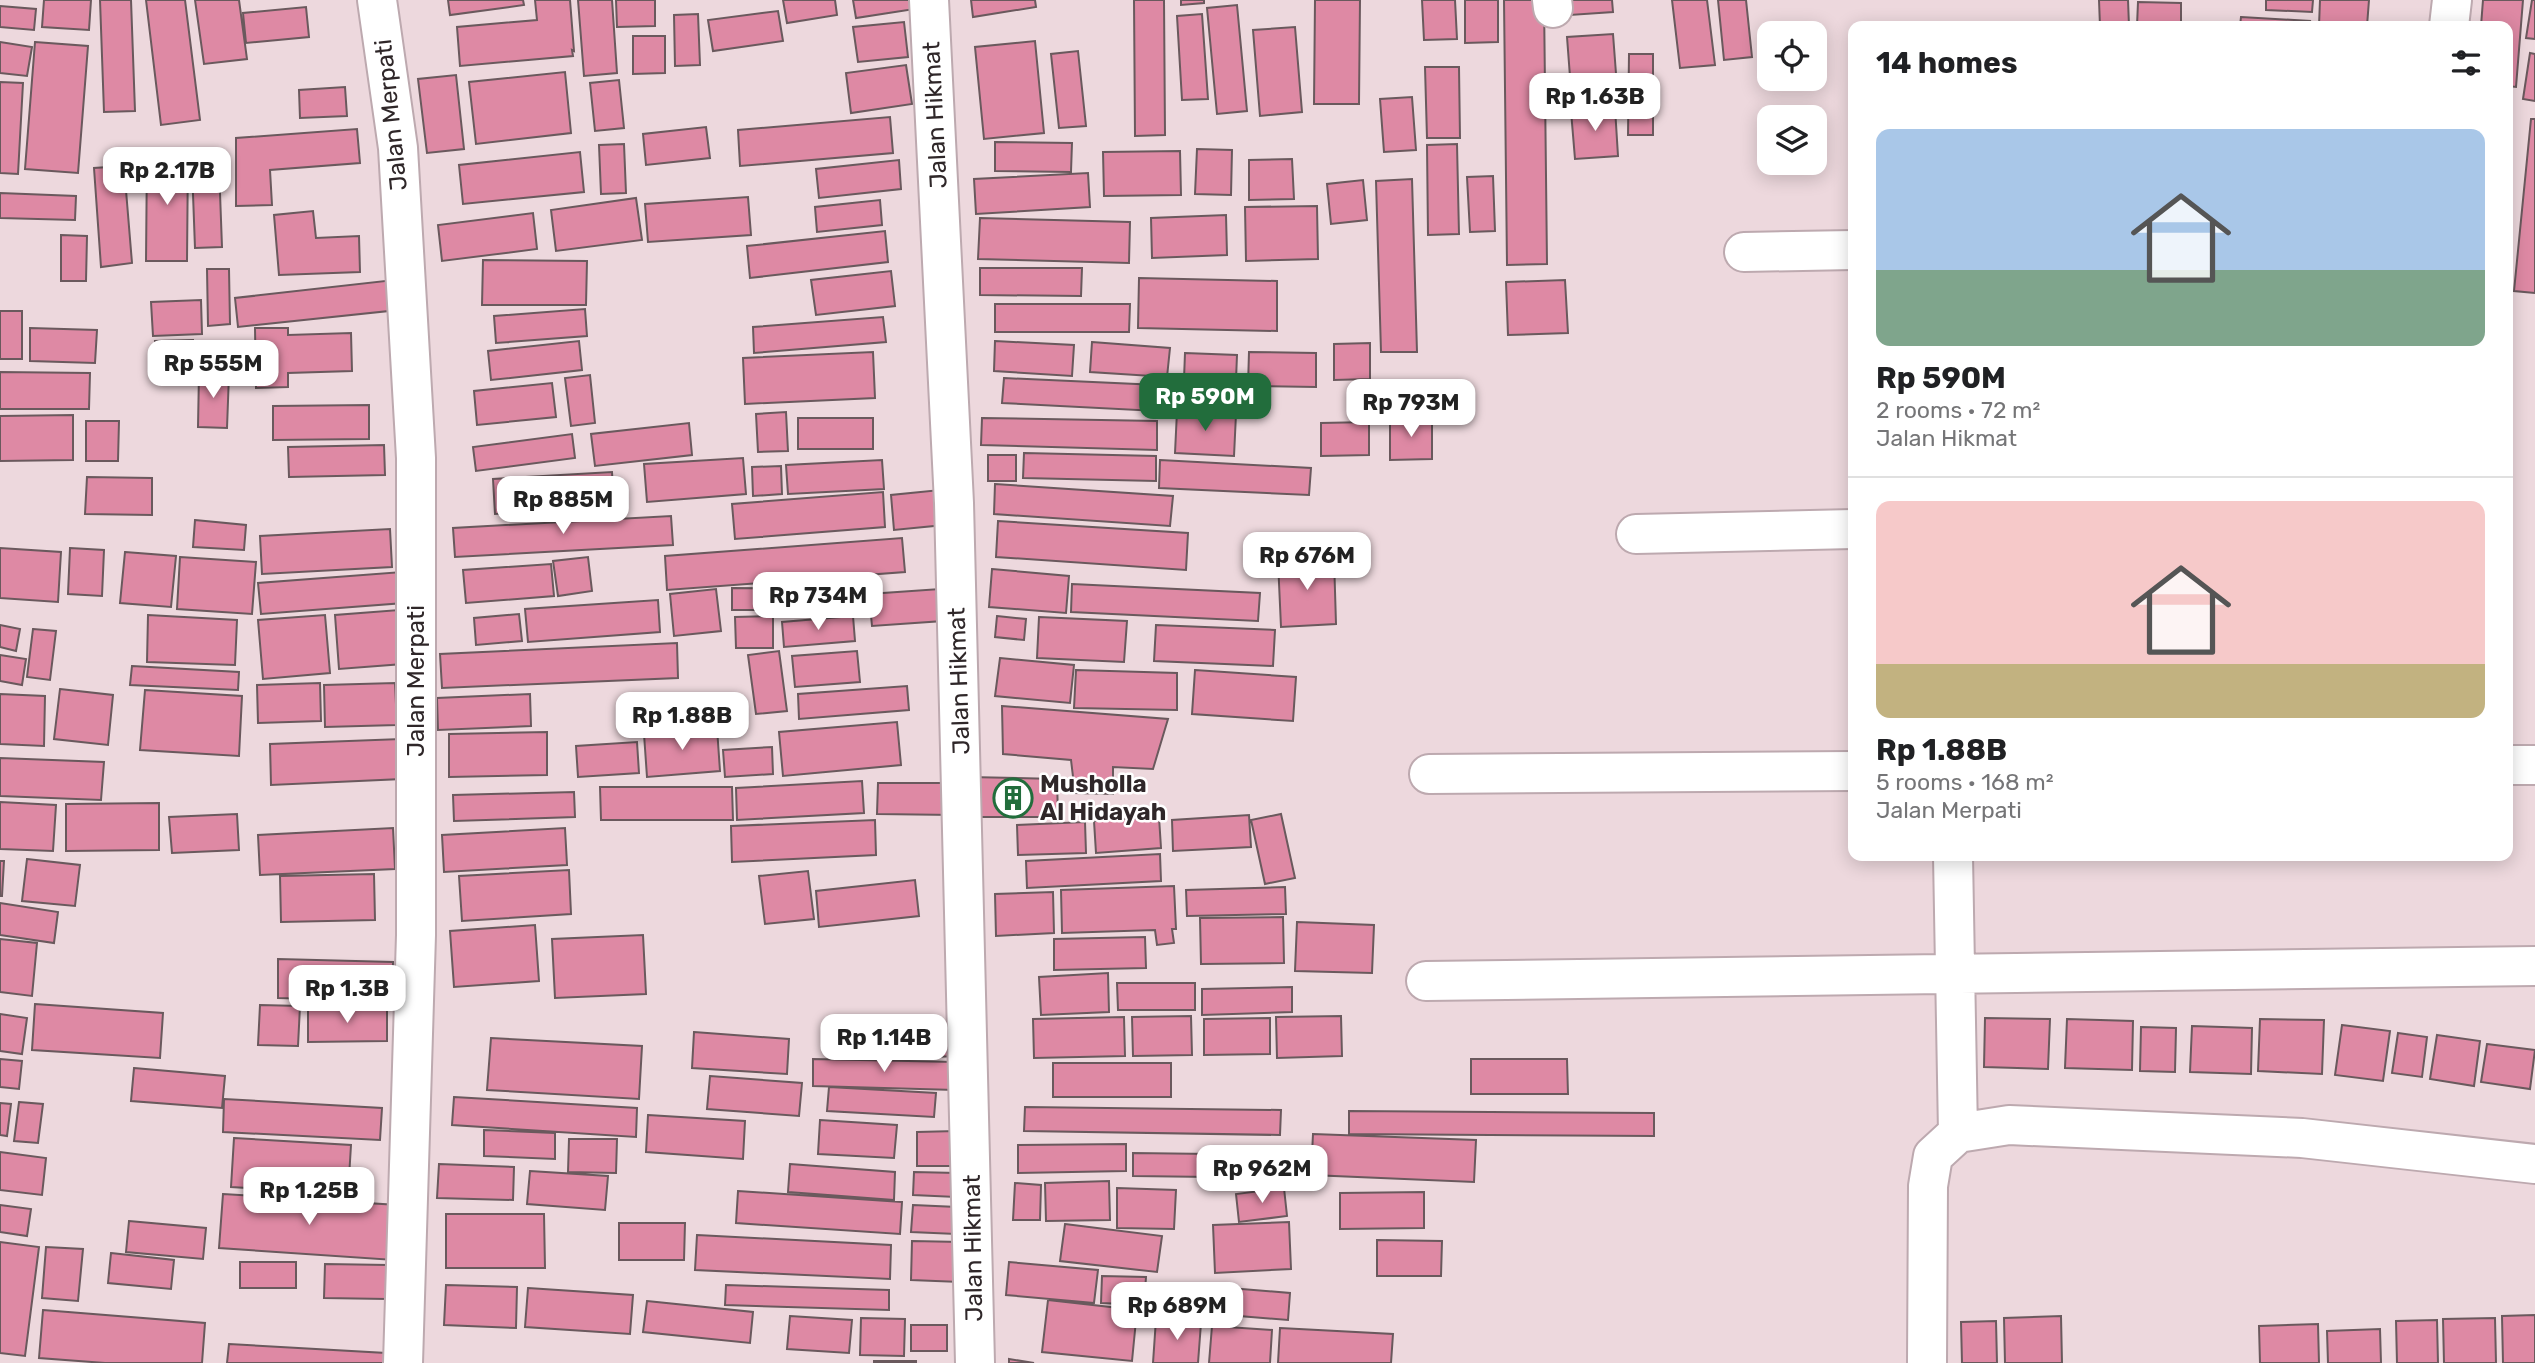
<!DOCTYPE html>
<html lang="en">
<head>
<meta charset="utf-8">
<style>
  body { margin:0; font-family:Rubik,sans-serif; background:#f2f2f2; color:#202124; height:100vh; display:flex; flex-direction:column; font-size:26px; white-space:nowrap }
  * { box-sizing:border-box; margin:0 }
  p { font-size:23px; color:#757577 }
  .icon { flex:none; width:38px; height:38px; fill:none; stroke:currentColor; stroke-width:2; stroke-linecap:round; stroke-linejoin:round }
  .map { position:relative; flex:1; overflow:hidden }
  .details { position:absolute; left:1848px; top:21px; width:665px; height:840px; display:flex; flex-direction:column; background:#fff; border-radius:14px; box-shadow:0 4px 18px #0003 }
  .details>* { flex:none }
  .fabs { position:absolute; left:1757px; top:21px; display:grid; gap:14px }
  .fabs a { display:grid; place-items:center; width:70px; height:70px; border-radius:14px; background:#fff; box-shadow:0 4px 18px #0003; font-size:35px }
  .price { position:absolute; translate:-50% -60px; padding:0 16px; border-radius:14px; background:#fff; color:#222; font-size:23px; line-height:46px; filter:drop-shadow(0 2px 4px #0008) }
  .price::after { content:''; position:absolute; left:50%; top:42px; width:21px; height:16px; margin-left:-10px; background:inherit; clip-path:polygon(0 0,100% 0,50% 100%) }
  .price.active { background:#226d3c; color:#fff }
  ul { padding:0; list-style:none }
  li { display:grid; align-content:center; gap:14px; height:371px; padding:0 28px }
  li+li { border-top:2px solid #e0e0e0 }
  li span { display:grid; place-items:center; height:217px; border-radius:14px; color:#555 }
  li>.icon { margin-inline-start:auto }
  span .icon { width:126px; height:126px; fill:#fffc; stroke-width:1 }
  li b { font-size:30px }
  h2 { display:flex; justify-content:space-between; align-items:center; height:84px; padding:0 28px; font-size:30px }
  .map>svg:first-child { display:block }
  .building { fill:#de89a4; stroke:#6a595d; stroke-width:2 }
  .lines { fill:none; stroke-linecap:round; stroke-linejoin:round }
  .minor-casing { stroke:#bda9af; stroke-width:42 }
  .minor { stroke:#fff; stroke-width:38 }
  .labels { text-anchor:middle; stroke-width:5; stroke-linejoin:round; paint-order:stroke }
  .street-label { font-size:24px; fill:#2f2729; stroke:#fff }
  .poi-label { font-size:24px; font-weight:bold; fill:#2f2729; stroke:#fff; text-anchor:start }
</style>
</head>
<body>
<div class="map">
<svg width="2535" height="1363" viewBox="0 0 2535 1363">
  <rect width="100%" height="100%" fill="#edd8dd"/>
  <path class="building" d="M44 0H91L89 30 42 27Z
    M100 0H131L135 111 104 112Z
    M146 0H185L200 120 161 125Z
    M195 0H239L247 59 204 64Z
    M448 0H523L524 5 450 15Z
    M535 0H570L574 51 572 50 573 56 460 66 457 27 537 20Z
    M578 0H612L617 73 584 76Z
    M616 0H655V26L617 27Z
    M783 0H835L837 15 787 23Z
    M853 0H920L921 8 856 18Z
    M971 0H1035L1036 7 973 17Z
    M1134 0H1164L1165 135 1135 136Z
    M1181 0H1204V3L1181 5Z
    M1315 0H1360L1359 104H1314Z
    M1422 0H1455L1457 39 1424 40Z
    M1465 0H1498V42L1465 43Z
    M1504 0H1544L1547 264 1507 265Z
    M1569 0H1612L1613 12 1570 15Z
    M1672 0H1707L1715 65 1680 68Z
    M1718 0H1746L1752 57 1724 60Z
    M2099 0H2128L2129 26H2100Z
    M2266 0H2313L2312 12 2266 10Z
    M2320 0H2369L2367 26H2319Z
    M2483 0H2523L2516 87 2508 86V26H2481Z
    M2532 0H2535V39L2526 38Z
    M2138 2 2181 3V26H2137Z
    M1237 5 1247 111 1217 114 1207 8Z
    M0 6 36 9 34 30 0 27Z
    M306 7 309 37 246 43 243 13Z
    M778 11 783 41 713 51 708 20Z
    M698 14 700 65 675 66 674 15Z
    M1202 14 1208 99 1182 100 1177 16Z
    M2241 17 2310 21 2309 26H2240Z
    M904 22 908 57 858 62 853 27Z
    M1295 27 1302 112 1260 116 1253 30Z
    M1613 34 1618 100 1572 103 1567 37Z
    M633 36H665V73L633 74Z
    M1035 41 1044 133 984 139 975 47Z
    M0 42 32 47 27 76 0 73Z
    M35 42 88 46 78 173 25 169Z
    M1078 51 1086 126 1059 128 1051 54Z
    M2530 53 2535 54V101L2523 99Z
    M1629 54H1653V135H1628Z
    M906 65 912 104 851 113 846 73Z
    M1425 67H1459L1460 138H1427Z
    M565 72 571 133 476 144 469 82Z
    M456 75 464 149 427 153 418 79Z
    M619 80 624 128 595 131 590 83Z
    M0 82 23 83 18 174 0 173Z
    M345 87 347 116 300 118 299 90Z
    M1412 97 1416 150 1384 152 1380 99Z
    M1615 108 1618 156 1575 159 1571 111Z
    M890 117 893 153 740 166 738 130Z
    M2531 119H2535V293L2514 291Z
    M706 127 710 158 646 165 643 134Z
    M357 129 360 163 270 170 272 205 236 206V138Z
    M995 142 1072 143 1071 172 995 171Z
    M624 144 626 193 601 194 599 145Z
    M1457 144 1459 234 1428 235 1427 145Z
    M1197 149 1232 150 1231 195 1195 194Z
    M1180 151 1181 195 1104 196 1103 152Z
    M580 152 584 192 463 204 459 165Z
    M147 153H188L187 261H146Z
    M1292 159 1294 199 1249 200V160Z
    M899 160 901 189 819 198 816 169Z
    M124 166 132 263 101 267 94 168Z
    M219 166 222 247 195 248 192 167Z
    M1088 173 1090 207 976 214 974 179Z
    M1493 176 1495 231 1470 232 1467 177Z
    M1412 179 1417 352H1381L1376 181Z
    M1363 180 1367 220 1331 224 1327 184Z
    M0 193 76 196 75 220 0 218Z
    M748 197 751 235 648 242 645 204Z
    M636 198 642 240 556 251 551 210Z
    M880 200 882 225 817 232 815 207Z
    M1317 206 1318 259 1246 261 1245 207Z
    M313 211 316 238 359 236 360 272 279 275 274 215Z
    M533 213 537 249 442 261 438 225Z
    M1226 215 1227 255 1152 258 1151 218Z
    M980 218 1130 222 1129 263 978 259Z
    M885 231 888 262 750 278 747 246Z
    M61 235 87 236 86 281H61Z
    M483 260 587 261 586 305H482Z
    M980 268H1082L1081 296 980 295Z
    M207 269H229L230 324 208 326Z
    M891 271 895 306 816 315 811 280Z
    M1139 278 1277 281V331L1138 328Z
    M394 280 398 310 238 327 235 298Z
    M1565 280 1568 333 1508 335 1506 282Z
    M201 300 202 334 153 336 151 302Z
    M995 304H1130L1129 332H995Z
    M585 309 587 336 496 343 494 316Z
    M0 311H22V359H0Z
    M883 317 886 342 754 353 753 327Z
    M30 328 97 330 95 363 30 361Z
    M255 328H288V335L351 333 352 371 288 373V387L256 388Z
    M193 340 194 364 156 366 155 341Z
    M579 341 582 370 491 380 488 351Z
    M995 341 1074 345 1072 376 994 371Z
    M1092 342 1170 348 1167 377 1090 372Z
    M1370 343V379L1334 380V344Z
    M873 352 875 398 745 404 743 358Z
    M1249 352 1316 353V387L1248 386Z
    M1185 353 1237 355 1236 380 1184 379Z
    M0 372 90 373 89 409H0Z
    M199 373 229 374 227 428 198 427Z
    M590 375 595 423 571 426 565 378Z
    M1004 378 1158 385 1157 411 1002 403Z
    M1181 381H1241L1240 404H1181Z
    M552 383 556 417 477 425 474 391Z
    M369 405V439L273 440V406Z
    M1177 411 1236 414 1234 456 1175 453Z
    M786 412 788 451 758 452 756 414Z
    M73 415V460L0 461V416Z
    M798 418H873V449H798Z
    M982 418 1157 421V450L981 445Z
    M1432 419V459L1390 460V420Z
    M86 421H119L118 461H86Z
    M1369 422V455L1321 456V423Z
    M689 423 692 455 595 466 591 434Z
    M572 434 575 458 476 471 473 447Z
    M384 445 385 475 289 477 288 447Z
    M1024 453 1156 456V481L1023 478Z
    M988 455H1016V481H988Z
    M743 458 746 494 647 502 644 464Z
    M882 460 884 489 788 494 786 465Z
    M1160 460 1311 468 1309 495 1159 488Z
    M781 466 782 494 753 496 752 467Z
    M612 472 614 507 495 514 493 479Z
    M87 477 152 478V515L85 514Z
    M995 484 1173 496 1170 526 994 514Z
    M940 490 944 525 894 530 891 495Z
    M883 492 885 527 735 539 732 504Z
    M671 516 673 545 455 557 453 528Z
    M195 520 246 525 244 550 193 547Z
    M998 521 1188 533 1186 570 996 557Z
    M390 529 392 567 262 574 260 536Z
    M902 538 905 572 667 590 665 556Z
    M0 548 61 552 58 602 0 598Z
    M70 548 104 550 102 596 68 594Z
    M125 552 176 556 171 607 120 603Z
    M180 557 256 562 252 614 177 609Z
    M588 557 592 591 558 596 553 561Z
    M1334 558 1336 624 1281 627 1278 561Z
    M551 564 554 596 466 603 463 570Z
    M992 569 1069 576 1066 613 989 607Z
    M402 572 404 603 261 614 258 583Z
    M1072 584 1260 593 1258 621 1071 612Z
    M732 588 819 589 820 610H732Z
    M716 589 721 631 674 636 670 594Z
    M940 589 943 621 872 626 869 594Z
    M658 600 660 632 528 642 525 609Z
    M399 610 403 664 339 669 335 615Z
    M519 614 522 641 476 645 474 618Z
    M148 615 237 620 235 665 147 662Z
    M325 615 330 673 263 679 258 620Z
    M773 616V648H736L735 617Z
    M853 616 855 641 784 647 782 622Z
    M997 616 1026 619 1024 640 995 637Z
    M1039 617 1127 621 1124 662 1037 658Z
    M0 625 20 629 16 651 0 647Z
    M1156 625 1275 630 1273 666 1154 661Z
    M33 629 56 631 50 680 27 677Z
    M677 643 678 678 442 688 440 654Z
    M779 651 787 711 756 714 748 655Z
    M857 651 860 682 795 687 792 656Z
    M0 655 26 659 22 685 0 681Z
    M1000 658 1074 665 1070 703 995 696Z
    M132 666 239 672 238 690 130 685Z
    M1076 670 1177 673V710L1074 708Z
    M1195 670 1296 677 1293 721 1192 714Z
    M320 683 321 721 258 723 257 685Z
    M395 683 397 725 325 727 324 685Z
    M907 686 909 710 799 719 798 694Z
    M60 689 113 695 108 745 54 739Z
    M145 690 242 696 239 756 140 750Z
    M0 694 45 696 44 746 0 744Z
    M530 694 531 726 438 730 437 698Z
    M1002 706 1168 719 1153 769 1113 767V794L1075 793 1071 760 1003 754Z
    M897 722 901 765 783 776 779 732Z
    M717 728 720 771 647 777 644 734Z
    M547 732V775L449 777V734Z
    M401 739 402 779 271 785 270 744Z
    M637 742 639 773 578 777 576 746Z
    M772 747 773 774 725 777 723 750Z
    M0 758 104 762 101 800 0 796Z
    M968 777 1057 779 1058 817H970Z
    M862 781 864 813 737 820 736 788Z
    M878 783H954V815L877 814Z
    M600 787H732L733 820H601Z
    M574 792 575 817 454 821 453 795Z
    M0 802 56 805 53 851 0 849Z
    M159 803V850L66 851V804Z
    M237 814 239 850 172 853 169 817Z
    M1281 814 1295 878 1265 884 1251 820Z
    M1249 815 1251 847 1173 851 1172 820Z
    M1159 817 1161 848 1096 853 1094 821Z
    M875 820 876 855 732 862 731 826Z
    M1085 822 1086 853 1018 855 1017 825Z
    M393 828 395 869 260 875 258 835Z
    M565 828 567 865 444 872 442 835Z
    M1160 854 1161 881 1027 888 1026 861Z
    M27 859 80 865 75 906 22 901Z
    M0 861H4L2 896H0Z
    M569 870 571 914 462 921 459 876Z
    M808 871 814 919 765 924 759 876Z
    M374 874 375 920 281 922 280 876Z
    M915 880 919 916 819 927 816 891Z
    M1174 886 1176 929H1172L1174 943 1157 945 1155 930 1062 933 1061 890Z
    M1285 887 1286 914 1187 916 1186 890Z
    M1053 892 1054 933 996 936 995 894Z
    M0 903 58 912 54 943 0 935Z
    M1283 917 1284 963 1201 964 1200 918Z
    M1297 922 1374 925 1372 973 1295 971Z
    M535 925 539 981 454 987 450 931Z
    M643 935 646 994 555 998 552 939Z
    M1145 937 1146 968 1054 970V939Z
    M0 939 37 943 32 996 0 992Z
    M278 959 393 962 392 1001 278 998Z
    M1108 973 1109 1012 1041 1015 1039 977Z
    M1117 983H1195V1010H1118Z
    M1292 987V1012L1202 1015V989Z
    M35 1004 163 1013 160 1058 32 1050Z
    M260 1005 300 1006 298 1046 258 1045Z
    M308 1009H387V1041L308 1042Z
    M0 1014 27 1018 22 1054 0 1051Z
    M1191 1016 1192 1055 1133 1056 1132 1017Z
    M1341 1016 1342 1056 1277 1058 1276 1017Z
    M1124 1017 1125 1056 1034 1058 1033 1019Z
    M1270 1018V1054L1204 1055V1019Z
    M1985 1018 2050 1019 2048 1069 1984 1067Z
    M2067 1019 2133 1021 2132 1070 2065 1068Z
    M2260 1019 2324 1020 2322 1074 2258 1071Z
    M839 1023 918 1024V1056L838 1055Z
    M958 1023 959 1056 932 1057 931 1024Z
    M2342 1025 2390 1031 2383 1081 2335 1075Z
    M2192 1026 2252 1028 2251 1074 2190 1072Z
    M2141 1027 2176 1028 2175 1072 2140 1071Z
    M694 1032 789 1039 787 1074 692 1068Z
    M2398 1033 2427 1037 2422 1077 2392 1073Z
    M2437 1035 2480 1041 2474 1086 2430 1079Z
    M491 1038 642 1046 639 1099 487 1090Z
    M2487 1044 2535 1050 2530 1089 2481 1082Z
    M0 1059 22 1061 19 1089 0 1087Z
    M813 1059 955 1062V1090L813 1086Z
    M1471 1059H1567L1568 1094H1471Z
    M1053 1063H1171V1097H1053Z
    M134 1068 225 1076 222 1108 131 1101Z
    M710 1076 802 1083 799 1116 707 1109Z
    M829 1087 936 1093 934 1117 827 1111Z
    M454 1097 637 1108 636 1137 452 1125Z
    M224 1099 382 1108 380 1140 223 1132Z
    M19 1102 43 1104 38 1143 14 1141Z
    M0 1103 11 1104 7 1136 0 1135Z
    M1025 1107 1281 1110 1280 1135 1024 1131Z
    M1349 1111 1654 1113V1136L1349 1134Z
    M648 1115 745 1121 743 1159 646 1152Z
    M820 1120 897 1125 894 1158 818 1154Z
    M484 1130 555 1133V1159L484 1156Z
    M956 1131V1166H917V1132Z
    M1313 1134 1476 1140 1474 1182 1311 1175Z
    M234 1138 351 1145 348 1194 231 1187Z
    M569 1139H617L616 1173 568 1172Z
    M1126 1144V1171L1018 1173V1145Z
    M0 1152 46 1158 42 1195 0 1190Z
    M1133 1153 1293 1155V1178L1133 1176Z
    M439 1164 514 1167 513 1200 437 1198Z
    M790 1164 895 1172 894 1200 788 1192Z
    M530 1171 608 1176 605 1210 527 1204Z
    M914 1172 957 1173 956 1197 913 1195Z
    M1109 1181 1110 1220 1046 1221 1045 1183Z
    M1015 1183 1041 1185 1040 1220H1013Z
    M1117 1188 1176 1190 1174 1229 1117 1228Z
    M1284 1188 1287 1216 1239 1222 1236 1194Z
    M738 1191 902 1202 900 1234 736 1223Z
    M1424 1192V1228L1340 1229V1193Z
    M223 1194 398 1205 394 1260 219 1248Z
    M0 1205 31 1209 27 1236 0 1232Z
    M913 1205 957 1207 956 1234 911 1232Z
    M446 1214H544L545 1268H446Z
    M129 1221 206 1228 203 1259 126 1252Z
    M1289 1222 1291 1269 1215 1273 1213 1225Z
    M619 1223H685L684 1260H619Z
    M1065 1224 1162 1236 1157 1272 1060 1261Z
    M697 1235 891 1245 890 1279 695 1270Z
    M1377 1240 1442 1241 1441 1276H1377Z
    M912 1241 961 1242 960 1282 911 1280Z
    M0 1242 39 1247 25 1356 0 1353Z
    M46 1247 83 1249 78 1301 42 1298Z
    M111 1253 174 1260 171 1289 108 1283Z
    M240 1262H296V1288H240Z
    M1009 1262 1098 1270 1094 1303 1006 1295Z
    M325 1264 388 1265 387 1299 324 1298Z
    M1102 1276 1146 1277 1144 1305 1101 1303Z
    M446 1285 517 1287 516 1328 444 1325Z
    M726 1285 889 1290V1310L725 1305Z
    M1193 1285 1290 1293 1288 1320 1191 1312Z
    M528 1288 633 1295 630 1334 525 1327Z
    M1048 1300 1137 1310 1132 1361 1042 1352Z
    M647 1301 753 1312 750 1343 643 1332Z
    M43 1310 205 1323 202 1363H105L39 1358Z
    M2535 1315V1363H2503L2502 1316Z
    M790 1316 852 1320 849 1353 787 1349Z
    M2061 1316 2062 1363H2005L2004 1318Z
    M861 1318 905 1319 904 1356 860 1355Z
    M2495 1318 2496 1363H2444L2443 1319Z
    M1156 1319 1201 1323 1198 1363H1153Z
    M2437 1320 2438 1363H2397L2396 1321Z
    M1996 1321 1997 1363H1962L1961 1322Z
    M2318 1324 2319 1363H2260L2259 1326Z
    M911 1325H947V1351H911Z
    M1212 1326 1272 1330 1270 1363H1209Z
    M1280 1328 1393 1334 1391 1363H1278Z
    M2380 1329 2381 1363H2328L2327 1331Z
    M229 1344 386 1353 385 1363H227Z
    M1009 1359 1034 1363H1009Z
    M874 1361H916V1363H874Z"/>
  <g class="lines">
    <g class="minor-casing">
      <path id="minor" d="M377 0 398 148 416 458V935L403 1363
        M929 0 954 503 975 1363
        M1552 0 1553 8
        M2449 26 2452 0
        M1744 252 1853 250
        M1636 534 1853 529
        M2508 765H2535
        M1429 774 1853 771
        M1953 856 1958 1133
        M1426 981 2535 966
        M1927 1363 1928 1186 1933 1156 1958 1133 2009 1125 2302 1138 2535 1164"/>
    </g>
    <use href="#minor" class="minor"/>
  </g>
  <defs>
    <g id="building-ring" transform="scale(2.0125)"><circle r="9.5" fill="#fff" stroke="#226d3c" stroke-width="1.5"/><path d="M-4-6H4V6H1V3H-1V6H-4ZM-2.5-4.3h1.7v1.8h-1.7ZM.8-4.3h1.7v1.8H.8ZM-2.5-1h1.7V.8h-1.7ZM.8-1h1.7V.8H.8Z" fill="#226d3c"/></g>
  </defs>
  <g fill-rule="evenodd">
    <use href="#building-ring" x="1013" y="798"/>
  </g>
  <g class="labels">
    <g class="street-label">
      <text transform="translate(391 115) rotate(-96)" y="8">Jalan Merpati</text>
      <text transform="translate(935 115) rotate(-93)" y="8">Jalan Hikmat</text>
      <text transform="translate(416 681) rotate(-90)" y="8">Jalan Merpati</text>
      <text transform="translate(959 681) rotate(-92)" y="8">Jalan Hikmat</text>
      <text transform="translate(973 1248) rotate(-91)" y="8">Jalan Hikmat</text>
    </g>
    <g class="poi-label">
      <text x="1040" y="792">Musholla<tspan x="1040" dy="28">Al Hidayah</tspan></text>
    </g>
  </g>
</svg>
<div class="fabs">
<a><svg class="icon" aria-label="locate" viewBox="0 0 24 24"><circle cx="12" cy="12" r="6"/><path d="M12 2v4M12 18v4M2 12h4M18 12h4"/></svg></a>
<a><svg class="icon" aria-label="layers" viewBox="0 0 24 24"><path d="M12 4l9 5-9 5-9-5zM3 14l9 5 9-5"/></svg></a>
</div>
<b class="price" style="left:1595px;top:133px">Rp 1.63B</b>
<b class="price" style="left:167px;top:207px">Rp 2.17B</b>
<b class="price" style="left:213px;top:400px">Rp 555M</b>
<b class="price active" style="left:1205px;top:433px">Rp 590M</b>
<b class="price" style="left:1411px;top:439px">Rp 793M</b>
<b class="price" style="left:563px;top:536px">Rp 885M</b>
<b class="price" style="left:1307px;top:592px">Rp 676M</b>
<b class="price" style="left:818px;top:632px">Rp 734M</b>
<b class="price" style="left:682px;top:752px">Rp 1.88B</b>
<b class="price" style="left:347px;top:1025px">Rp 1.3B</b>
<b class="price" style="left:884px;top:1074px">Rp 1.14B</b>
<b class="price" style="left:1262px;top:1205px">Rp 962M</b>
<b class="price" style="left:309px;top:1227px">Rp 1.25B</b>
<b class="price" style="left:1177px;top:1342px">Rp 689M</b>
<section class="details">
<h2>14 homes<svg class="icon" aria-label="filters" viewBox="0 0 24 24"><path d="M4 7h16M4 17h16"/><circle cx="9" cy="7" r="2"/><circle cx="15" cy="17" r="2"/></svg></h2>
<ul>
<li><span style="background:linear-gradient(#a9c7e8 65%,#7fa58c 0)"><svg class="icon" aria-label="home" viewBox="0 0 24 24"><path d="M3 11l9-7 9 7M6 9v11h12V9"/></svg></span><div><b>Rp 590M</b><p>2 rooms · 72 m²</p><p>Jalan Hikmat</p></div></li>
<li><span style="background:linear-gradient(#f6c9c9 75%,#c2b280 0)"><svg class="icon" aria-label="home" viewBox="0 0 24 24"><path d="M3 11l9-7 9 7M6 9v11h12V9"/></svg></span><div><b>Rp 1.88B</b><p>5 rooms · 168 m²</p><p>Jalan Merpati</p></div></li>
</ul>
</section>
</div>
</body>
</html>
